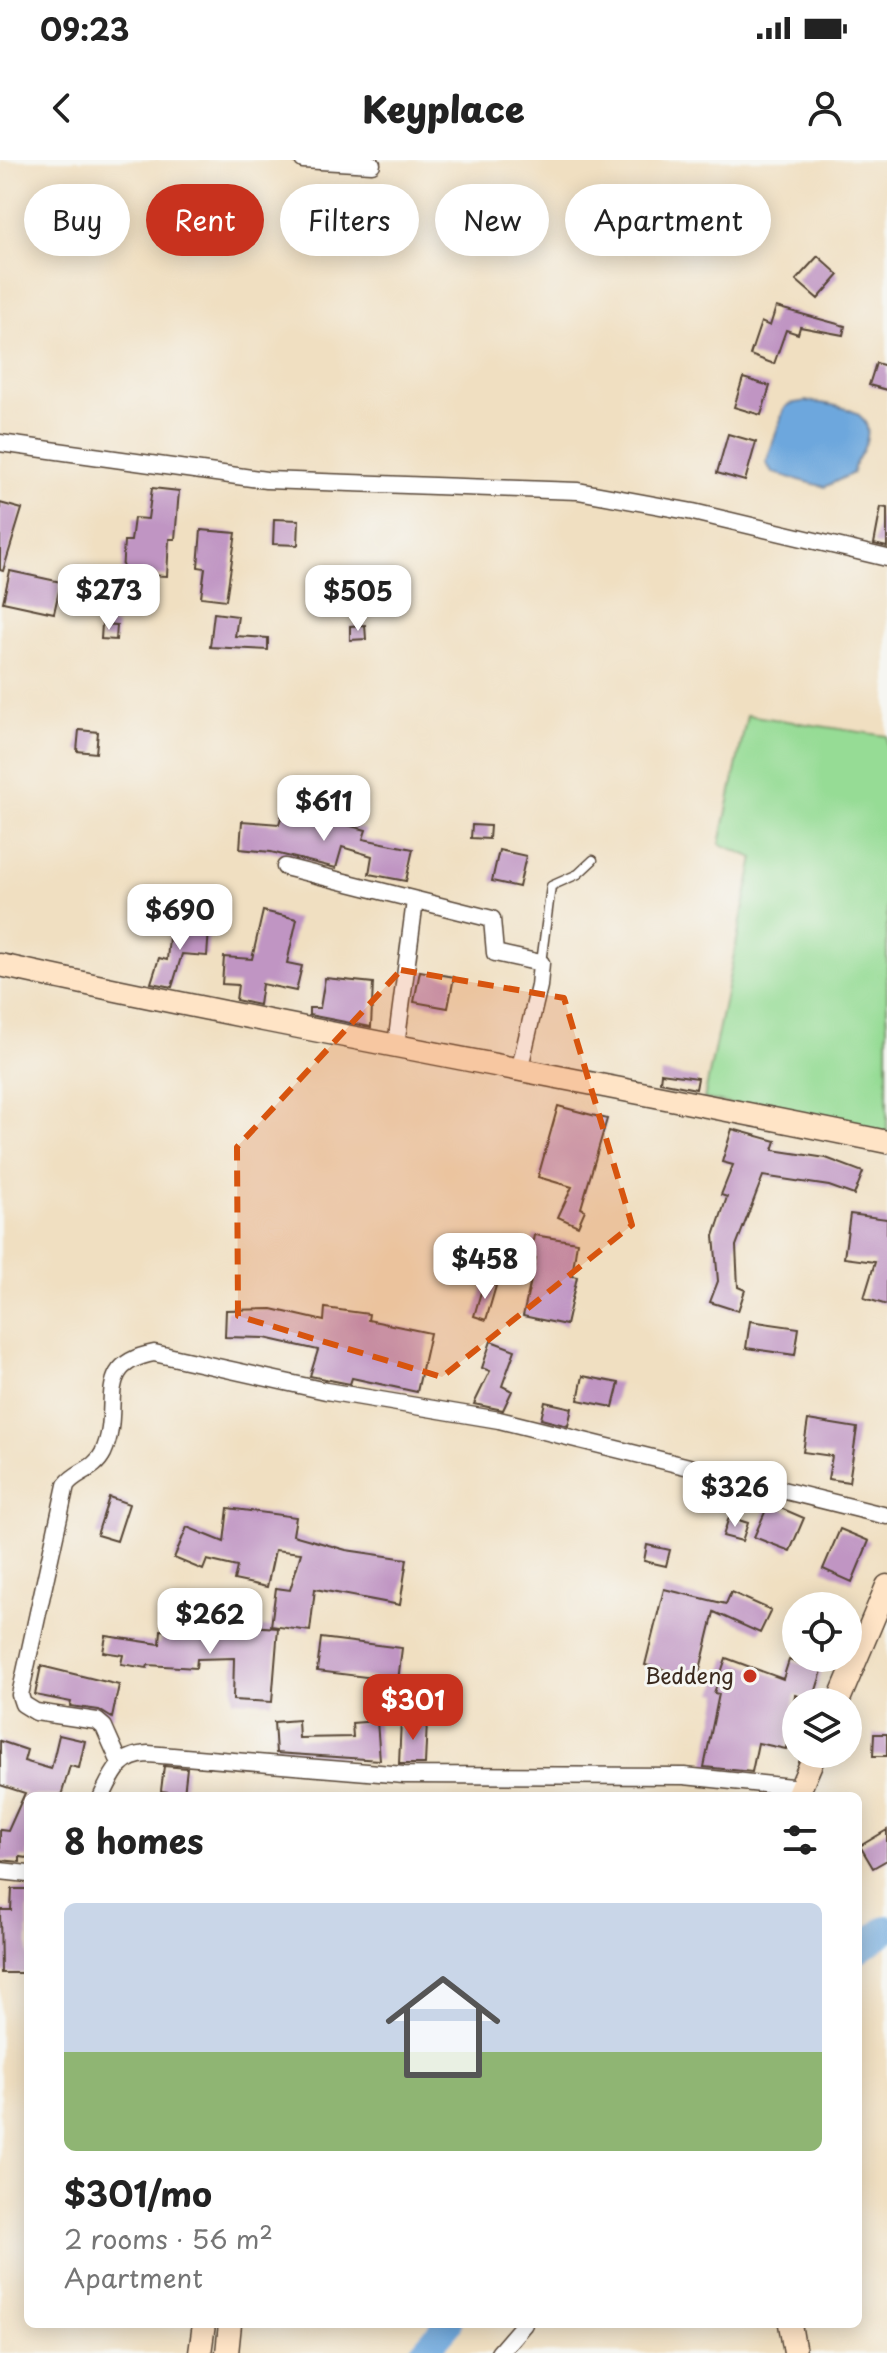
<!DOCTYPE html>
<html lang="en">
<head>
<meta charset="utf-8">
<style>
  body { margin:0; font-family:"Playpen Sans",sans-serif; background:#f6f6f6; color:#222; height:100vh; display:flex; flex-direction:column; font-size:30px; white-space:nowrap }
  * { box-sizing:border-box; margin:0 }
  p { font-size:26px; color:#767676 }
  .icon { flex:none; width:44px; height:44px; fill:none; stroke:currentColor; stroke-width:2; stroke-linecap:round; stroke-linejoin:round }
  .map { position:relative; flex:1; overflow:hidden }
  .sheet { position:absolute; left:24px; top:1632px; width:838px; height:536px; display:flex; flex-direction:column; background:#fff; border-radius:12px; box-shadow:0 4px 20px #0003 }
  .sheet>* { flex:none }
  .guide { position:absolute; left:24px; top:24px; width:840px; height:72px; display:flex; gap:16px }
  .fabs { position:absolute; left:782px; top:1432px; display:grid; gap:16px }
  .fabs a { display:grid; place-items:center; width:80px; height:80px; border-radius:50%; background:#fff; box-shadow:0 4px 20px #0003; font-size:40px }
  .price { position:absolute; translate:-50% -68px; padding:0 18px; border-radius:16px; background:#fff; color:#222; font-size:26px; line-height:52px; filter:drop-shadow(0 2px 4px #0008) }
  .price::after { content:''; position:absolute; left:50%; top:48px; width:24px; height:18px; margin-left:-12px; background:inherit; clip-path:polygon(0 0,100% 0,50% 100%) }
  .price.active { background:#c8321e; color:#fff }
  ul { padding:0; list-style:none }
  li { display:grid; align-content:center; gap:16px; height:424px; padding:0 40px }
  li+li { border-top:2px solid #e0e0e0 }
  li span { display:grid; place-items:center; height:248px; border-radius:12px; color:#555 }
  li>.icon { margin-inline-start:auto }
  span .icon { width:144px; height:144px; fill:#fffc; stroke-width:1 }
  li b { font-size:34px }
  h2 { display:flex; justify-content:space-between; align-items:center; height:96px; padding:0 40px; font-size:34px }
  .chip { padding:0 28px; border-radius:36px; background:#fff; box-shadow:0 4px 20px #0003; font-size:28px; line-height:72px }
  .chip.active { background:#c8321e; color:#fff }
  .status { display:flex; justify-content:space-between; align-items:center; height:56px; padding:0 40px; background:#fff; direction:ltr }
  .status svg { height:22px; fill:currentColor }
  header { display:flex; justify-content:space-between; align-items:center; height:104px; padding:0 40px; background:#fff; font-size:36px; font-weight:800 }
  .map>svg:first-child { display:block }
  .green { fill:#96dc95; stroke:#68835a; stroke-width:2 }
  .water { fill:#6da7dd; stroke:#54687e; stroke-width:2 }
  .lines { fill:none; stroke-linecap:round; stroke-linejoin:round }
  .river { stroke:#6da7dd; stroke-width:28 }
  .building { fill:#c095c3 }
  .lane-casing { stroke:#564536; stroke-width:11 }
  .street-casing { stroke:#564536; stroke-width:19 }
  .secondary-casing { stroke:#564536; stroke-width:25 }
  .lane { stroke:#fff; stroke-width:8 }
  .street { stroke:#fff; stroke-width:16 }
  .secondary { stroke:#ffe4c6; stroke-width:22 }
  .marked { fill:#d7540e; fill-opacity:0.2; stroke:#d7540e; stroke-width:6; stroke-dasharray:16 10; stroke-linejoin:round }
  .poi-dot { fill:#c8321e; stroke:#f6f6f2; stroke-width:3 }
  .labels { text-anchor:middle; stroke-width:6; stroke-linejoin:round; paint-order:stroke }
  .poi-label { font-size:22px; fill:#3b2a1e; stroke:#f6f6f2; text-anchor:end }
</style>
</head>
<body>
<div class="status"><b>09:23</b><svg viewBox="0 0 49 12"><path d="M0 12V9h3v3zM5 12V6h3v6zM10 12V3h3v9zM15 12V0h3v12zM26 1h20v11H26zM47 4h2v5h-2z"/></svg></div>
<header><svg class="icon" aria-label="back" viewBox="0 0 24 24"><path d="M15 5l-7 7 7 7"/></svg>Keyplace<svg class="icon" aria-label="person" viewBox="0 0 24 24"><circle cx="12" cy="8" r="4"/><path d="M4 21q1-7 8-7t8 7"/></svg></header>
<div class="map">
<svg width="887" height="2193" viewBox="0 0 887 2193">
  <rect width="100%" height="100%" fill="#f6f6f2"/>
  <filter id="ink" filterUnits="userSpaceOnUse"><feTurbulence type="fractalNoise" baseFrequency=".0125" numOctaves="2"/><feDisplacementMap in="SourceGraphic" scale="16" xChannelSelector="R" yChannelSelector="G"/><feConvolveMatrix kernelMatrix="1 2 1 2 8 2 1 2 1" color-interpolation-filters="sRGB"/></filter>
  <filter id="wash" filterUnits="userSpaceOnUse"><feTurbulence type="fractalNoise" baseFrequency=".006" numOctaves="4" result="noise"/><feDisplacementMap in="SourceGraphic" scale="32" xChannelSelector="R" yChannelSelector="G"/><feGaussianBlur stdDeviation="1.8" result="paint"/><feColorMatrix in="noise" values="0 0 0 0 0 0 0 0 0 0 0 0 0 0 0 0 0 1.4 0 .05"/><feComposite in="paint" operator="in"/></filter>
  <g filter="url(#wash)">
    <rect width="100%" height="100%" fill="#f0dfc1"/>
    <path class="green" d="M747 555 887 576V973L704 939 754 698 720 684Z"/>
    <path class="water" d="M807 241C832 245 879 247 865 285 861 297 854 300 853 313L825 327 773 313 766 303 784 249 789 244Z"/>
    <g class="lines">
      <path class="river" d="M858 1790 887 1769
        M423 2193 448 2164"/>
    </g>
    <g id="blocks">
      <path class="building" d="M818 96 839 115 818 139 796 120Z
        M776 147 845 166 843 175 800 167 798 174 786 170 774 204 750 195 761 162 770 166Z
        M876 203 887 206V230L869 225Z
        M743 218 770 226 761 255 734 247Z
        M728 274 756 282 745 321 717 313Z
        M152 328 179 331 175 379H169L167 416 122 414 124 381H131L134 358 148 359Z
        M0 343 22 349 3 411 0 410Z
        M881 347 887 348V387L874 384Z
        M274 359 299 360 298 385 273 384Z
        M201 370 236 373 226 440 201 437 205 408 198 407Z
        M10 411 61 422 54 453 3 442Z
        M214 453 238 456 235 476 268 478V490L210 487Z
        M102 464 117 465 116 480 101 479Z
        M365 465 366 479 350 480V466Z
        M79 570 98 572 96 593 77 591Z
        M284 648 366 670 363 679 413 689 406 721 369 714 372 696 342 687 336 708 271 692 240 689 242 661 279 664Z
        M472 665 490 666 489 679 471 678Z
        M499 690 526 696 519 727 492 721Z
        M263 751 297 759 287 803 302 806 296 831 262 824 259 845 236 840 238 825 222 824 224 797 252 799Z
        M170 766 209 770 207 796 182 794 172 827 151 823 159 798 167 800Z
        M420 811 454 817 448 848 414 842Z
        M325 818 373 823 371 867 309 855V848H320Z
        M661 913 698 918 696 929 660 922Z
        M558 946 607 959 581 1048 585 1050 578 1066 558 1057 572 1027 538 1017Z
        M732 969 776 981 773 990 826 998 863 1012 854 1035 829 1026 763 1016 736 1086 738 1127 745 1130 738 1151 710 1142 718 1121 714 1076 727 1037 721 1035 733 1005 722 1002Z
        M850 1054 887 1059V1145L864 1138 875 1102 844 1098Z
        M534 1075 577 1082 572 1116 577 1117 566 1165 523 1156 536 1098 530 1097Z
        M478 1090 502 1096 496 1119 472 1113Z
        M484 1122 496 1126 486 1160 474 1156Z
        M325 1148 369 1154 368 1160 430 1173 417 1232 352 1218 350 1224 310 1216 318 1190 265 1178 225 1177 226 1150 272 1149 324 1161Z
        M750 1161 799 1168 795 1195 746 1188Z
        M491 1181 515 1190 502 1226 512 1231 503 1250 474 1244 490 1211 482 1208Z
        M583 1216 619 1223 613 1247 578 1240Z
        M545 1242 572 1248 568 1266 541 1259Z
        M808 1260 857 1268 849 1322 828 1319 832 1296 803 1292Z
        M109 1337 129 1344 117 1381 97 1375Z
        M769 1343 804 1358 790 1391 754 1377Z
        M228 1348 296 1357 293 1375 346 1390 407 1399 400 1445 315 1429 310 1471 271 1466 276 1428 290 1430 301 1393 275 1390 267 1427 234 1420 237 1407 207 1400 203 1410 174 1398 187 1367 224 1382Z
        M729 1357 748 1363 742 1381 723 1376Z
        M840 1369 869 1381 852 1422 823 1409Z
        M647 1385 670 1390 666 1406 644 1401Z
        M664 1429 726 1444 731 1432 771 1450 760 1473 714 1452 698 1518 645 1505Z
        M249 1466 278 1468 272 1542 233 1540 234 1498 197 1499 196 1508 148 1505 147 1508 121 1504 123 1495 103 1492 106 1476 160 1484 161 1470 248 1475Z
        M321 1478 402 1488 398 1521 317 1511Z
        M726 1498 783 1519 789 1500 822 1511 813 1540 795 1535 786 1589 758 1583 752 1612 704 1607 719 1534 714 1533Z
        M41 1506 119 1525 112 1558 99 1550 70 1546 71 1542 35 1535Z
        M298 1560 299 1578 353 1577 352 1563 377 1561 380 1600 276 1593 274 1562Z
        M401 1560 427 1562 425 1604H399Z
        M874 1574H887V1596H873Z
        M59 1575 85 1581 79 1608 70 1606 61 1636H28V1698L20 1697V1702L0 1700V1670L8 1671 25 1633 0 1625V1581L27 1590 24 1601 51 1609Z
        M164 1606 187 1608 184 1634 161 1631Z
        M887 1670V1700L873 1708 860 1686Z
        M12 1729H28V1813H1L0 1750H11Z"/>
    </g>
  </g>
  <g filter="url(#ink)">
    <use href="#blocks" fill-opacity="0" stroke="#564536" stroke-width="2"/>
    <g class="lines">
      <g class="lane-casing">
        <path id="lane" d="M541 803 551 726 578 714 593 700"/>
      </g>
      <g class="street-casing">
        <path id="street" d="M303 0 372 4
          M0 283 266 320 578 331 693 352 887 398
          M285 707 492 759 495 793 541 803 539 826 520 907
          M396 885 415 741
          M120 1603 104 1567 97 1561 36 1552 23 1544 20 1535 66 1325C76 1311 94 1311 103 1293 124 1248 90 1205 154 1193L326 1231 499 1260 887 1356
          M102 1636C113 1613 120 1595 148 1594L404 1615 684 1616 801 1628
          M0 1711 28 1714
          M499 2193 524 2164"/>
      </g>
      <g class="secondary-casing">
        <path id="secondary" d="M0 805C294 870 592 921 887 982
          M838 1542 887 1426
          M797 1636 815 1594
          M790 2164 795 2193
          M200 2193 204 2164
          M227 2193 230 2164"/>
      </g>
      <use href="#lane" class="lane"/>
      <use href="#street" class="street"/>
      <use href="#secondary" class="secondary"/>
    </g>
  </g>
  <path class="marked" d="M401 810 564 838 632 1065 442 1217 238 1156 237 987Z"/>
  <circle class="poi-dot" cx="750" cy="1516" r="8"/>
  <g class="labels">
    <g class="poi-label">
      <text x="734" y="1524">Beddeng</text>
    </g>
  </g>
</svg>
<div class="fabs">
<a><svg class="icon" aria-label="locate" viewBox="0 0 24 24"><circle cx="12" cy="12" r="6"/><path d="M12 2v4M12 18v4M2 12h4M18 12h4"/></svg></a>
<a><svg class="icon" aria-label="layers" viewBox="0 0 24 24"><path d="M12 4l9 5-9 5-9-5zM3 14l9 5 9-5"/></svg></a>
</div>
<b class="price" style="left:109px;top:472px">$273</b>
<b class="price" style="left:358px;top:473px">$505</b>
<b class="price" style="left:324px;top:683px">$611</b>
<b class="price" style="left:180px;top:792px">$690</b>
<b class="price" style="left:485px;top:1141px">$458</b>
<b class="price" style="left:735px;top:1369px">$326</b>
<b class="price" style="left:210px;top:1496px">$262</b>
<b class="price active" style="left:413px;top:1582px">$301</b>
<div class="guide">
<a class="chip">Buy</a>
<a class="chip active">Rent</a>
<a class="chip">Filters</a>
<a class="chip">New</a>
<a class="chip">Apartment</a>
</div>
<section class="sheet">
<h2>8 homes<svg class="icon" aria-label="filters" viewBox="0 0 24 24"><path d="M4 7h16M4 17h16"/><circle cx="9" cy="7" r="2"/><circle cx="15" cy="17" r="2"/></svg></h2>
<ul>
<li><span style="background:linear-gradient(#c9d6e8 60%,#8fb573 0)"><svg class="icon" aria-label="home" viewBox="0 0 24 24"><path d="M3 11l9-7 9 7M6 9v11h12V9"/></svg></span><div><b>$301/mo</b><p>2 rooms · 56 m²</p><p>Apartment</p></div></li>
</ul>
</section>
</div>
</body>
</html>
